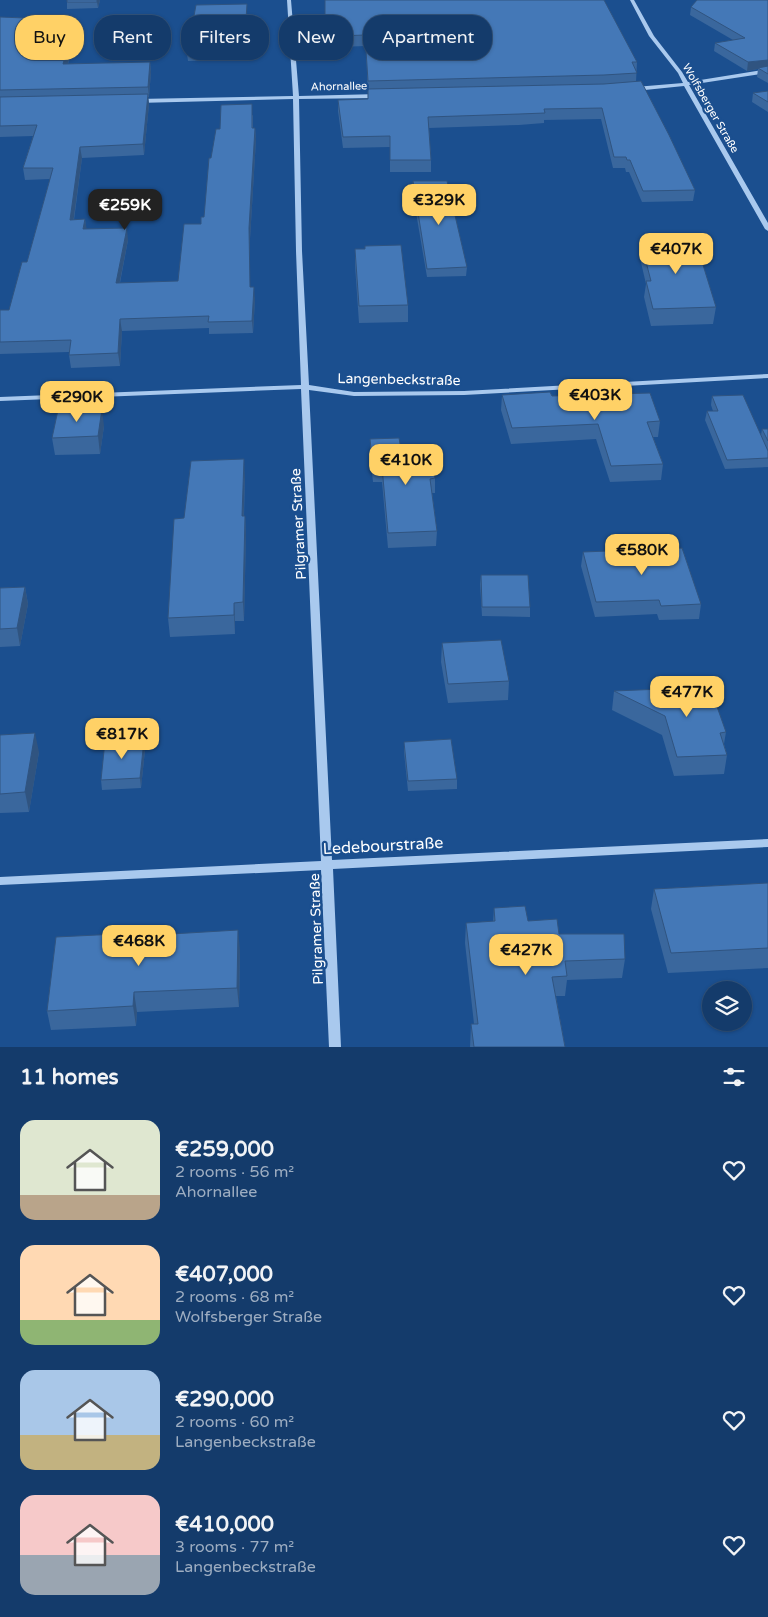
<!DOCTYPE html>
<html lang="en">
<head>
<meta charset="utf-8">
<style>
  body { margin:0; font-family:"Varela Round",sans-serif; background:#1d4271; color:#f1f3f6; height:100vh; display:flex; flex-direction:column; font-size:19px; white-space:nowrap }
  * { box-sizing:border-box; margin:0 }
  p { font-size:16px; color:#9dadc1 }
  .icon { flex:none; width:28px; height:28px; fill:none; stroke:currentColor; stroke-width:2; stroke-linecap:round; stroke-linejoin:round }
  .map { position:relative; height:1047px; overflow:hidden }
  .sheet { display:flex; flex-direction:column; background:#143b6b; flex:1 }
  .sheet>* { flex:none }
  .top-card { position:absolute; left:15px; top:15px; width:500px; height:45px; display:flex; gap:10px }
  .buttons { position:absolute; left:702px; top:981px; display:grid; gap:10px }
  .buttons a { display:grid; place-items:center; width:50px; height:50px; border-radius:50%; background:#143b6b; box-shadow:0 1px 4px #0004,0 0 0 1px #33557e; font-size:25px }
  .price { position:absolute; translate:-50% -42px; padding:0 11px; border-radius:10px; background:#ffd166; color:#111; font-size:16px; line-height:32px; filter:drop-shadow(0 1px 2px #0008) }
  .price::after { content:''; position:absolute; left:50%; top:30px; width:15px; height:11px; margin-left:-8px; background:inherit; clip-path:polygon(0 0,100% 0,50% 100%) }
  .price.current { background:#222; color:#fff }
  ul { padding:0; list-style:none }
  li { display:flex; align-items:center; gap:15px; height:125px; padding:0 20px }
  li span { display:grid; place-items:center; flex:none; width:140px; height:100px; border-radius:15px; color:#555 }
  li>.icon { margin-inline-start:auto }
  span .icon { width:60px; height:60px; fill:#fffc; stroke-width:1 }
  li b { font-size:21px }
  h2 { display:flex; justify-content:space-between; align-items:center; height:60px; padding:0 20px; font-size:21px }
  .chip { padding:0 18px; border-radius:20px; background:#143b6b; box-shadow:0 1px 4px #0004,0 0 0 1px #33557e; font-size:18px; line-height:45px }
  .chip.current { background:#ffd166; color:#111 }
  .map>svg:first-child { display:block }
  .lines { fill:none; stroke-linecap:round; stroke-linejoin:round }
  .minor { fill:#a9c9ee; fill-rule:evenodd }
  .wall { fill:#3a679d }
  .shaded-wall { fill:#305480 }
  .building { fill:#4478b7; stroke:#305480 }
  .labels { text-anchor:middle; stroke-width:4.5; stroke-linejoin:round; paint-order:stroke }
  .far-street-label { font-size:11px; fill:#fff; stroke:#1b4f8f }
  .street-label { font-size:14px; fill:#fff; stroke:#1b4f8f }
  .near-street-label { font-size:16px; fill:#fff; stroke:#1b4f8f }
</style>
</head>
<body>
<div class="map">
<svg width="768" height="1047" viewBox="0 0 768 1047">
  <rect width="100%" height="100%" fill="#1b4f8f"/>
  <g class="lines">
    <path class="minor" d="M287 0H291L299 96 379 94 382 96 379 98 299 99 302 251 309 385 354 392 464 391 768 374V378L464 395 354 396 309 390 332 860 768 839V847L333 869 341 1047H329L321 870 0 885V877L321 861 301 389 0 401V397L301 385 296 251 293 99 137 103 134 101 137 99 293 96Z
      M630 0H634L654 36 682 72 688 82 768 69V73L689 85 768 223V231L765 229 684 86 635 91 632 89 635 87 683 83 678 73 649 36Z"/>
  </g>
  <path class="wall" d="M67 0H100L98 8 67 9Z
    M325 0 637 62 636 82 695 190 693 201 642 202 629 172H626L625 168H613L601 119 544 120V123L519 125 429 128 431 160V172H390V147L343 148 338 111V100L368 99 366 46 338 47 337 34H325Z
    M768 0V83L757 77 758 69 747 71 714 51 715 43 733 40 690 15 691 7Z
    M247 11 244 58H239V60L188 61 187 54Z
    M0 17 77 30 68 64 150 62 151 72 149 97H148L149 104 144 155 82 158 74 220 85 219 86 229 128 240 120 283 178 281 204 217 211 158 220 129 253 115V128H255L256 139 250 239V287L255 299 253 333 209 334V328L122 331 120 366 71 368 69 355V352L0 354V310H9L27 262 50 179 25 180 23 168 33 136 0 137Z
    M768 91V112L752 102 753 93Z
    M413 181 467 267 466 276 427 277 412 189Z
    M640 239 716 307 713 324 651 326 644 297 646 284 639 254Z
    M355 249 408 305V322L359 323 355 265Z
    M502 395 552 396 660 421 658 437H653L663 464 661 480 610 482 596 439 511 444 501 410Z
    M712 396 761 435 762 429H768V467L725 469 705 420 707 411H713L711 405Z
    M104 426 100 454 55 455 52 438Z
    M370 439 401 449 435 478V493H432L437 531 436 546 388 548 382 482H373L370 454Z
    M245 477 244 516H245L246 534 244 621H235V634L170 637 168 618 184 518Z
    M583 552 701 604 699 619 659 620 657 614 595 617 581 566Z
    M481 575 530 607V617L482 616 480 584Z
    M25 587 28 604 20 646 0 647V588Z
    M442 643 509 681 508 700 448 703 441 662Z
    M614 691 726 732 724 744 727 755 724 774 674 776 662 735 612 710Z
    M0 735 39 752 29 812 0 813Z
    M404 742 457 779V789L408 791 404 752Z
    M145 750 141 788 102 790 101 780Z
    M768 883V968L668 973 651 909 654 889Z
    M494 908 528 921 559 934 625 959 622 978 567 980 565 996H556L565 1047H470L471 1024H474L465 943 466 923 493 922Z
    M138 933 139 936 240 950 239 1007 137 1012 136 1026 51 1030 47 1011Z"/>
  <path class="shaded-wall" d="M97 0H100L98 8 97 2Z
    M247 4V11L244 58V51Z
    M76 20 77 30 65 74 63 64Z
    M768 60V68H758V69L747 71 748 62Z
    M150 62 151 72 149 97 148 87Z
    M148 94 149 104 144 155 143 144Z
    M255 128 256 139 250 239V299L249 228Z
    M80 147 82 158 72 231 70 220Z
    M85 219 87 231 83 229Z
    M127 228 128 240 117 296 116 283Z
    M254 287 255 299 253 333 252 321Z
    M120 319 122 331 120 366 118 353Z
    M102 409 104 426 100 454 98 436Z
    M244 459 245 477 243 534 242 516Z
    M245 516 246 534 244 621 243 602Z
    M25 587 28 604 20 646 17 628Z
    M234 603 235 621V634L234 615Z
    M35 733 39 752 29 812 25 792Z
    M144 740 145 750 141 788 140 778Z
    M238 930 240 950 239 1007 237 988Z
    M134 992 137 1012 136 1026 133 1006Z"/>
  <path class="building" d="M67 0H97V2H67Z
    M325 0H604L637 62H632L637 73 604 75 368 81 365 35 338 36 337 23H325Z
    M697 0H768V60L748 62 715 43 745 38 691 7Z
    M247 4 244 51H238V53L187 54 196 5Z
    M0 17 76 20 63 64 150 62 148 87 0 90Z
    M768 66V74L758 68Z
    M641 81 669 135 695 190 643 191 630 160H627L626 157H614L602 108 544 109 545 113 519 114 428 117 431 160H390V136L343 137 338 100 368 99V89L604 84Z
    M768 91V102L753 93Z
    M148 94 143 144 80 147 70 220 85 219 83 229 127 228 116 283 178 281 184 224H201V217H204L209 158H211L216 129H220L221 105 252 104V128H255L249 228 250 287H254L252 321 208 322 209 316 120 319 118 353 69 355 71 340 0 342V310H9L22 262H27L53 168H23L37 125 0 126V97Z
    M413 181H447L467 267 427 269Z
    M640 239H695L716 307 653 309 646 281H651Z
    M401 245 408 305 359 306 355 249H365V246Z
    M550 392 552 396 650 393 660 421 647 422 663 464 611 466 598 424 512 428 502 395Z
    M743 395 768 451V458L727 460 707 411H718L712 396Z
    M102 409 98 436 52 438 58 410Z
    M762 429H768V441Z
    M399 438 401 449 430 448 435 478 430 479 437 531 388 533 382 467 373 468 370 439Z
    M244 459 242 516H245L243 602 234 603V615L168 618 174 519 184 518 191 461Z
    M682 548 701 604 661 606 659 600 596 602 583 552Z
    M481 575H528L530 607H482Z
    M25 587 17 628 0 629V588Z
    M501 640 509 681 448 684 442 643Z
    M710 687 726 732 720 733 727 755 677 757 665 716 614 691Z
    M35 733 25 792 0 794V735Z
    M451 739 457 779 408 781 404 742Z
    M144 740 140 778 101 780 105 741Z
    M768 883V948L671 953 654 889Z
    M525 906 528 921 557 919 559 934H624L625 959 565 961 567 976 552 977 565 1047H474L471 1024H478L466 923 495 921 494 908Z
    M238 930 237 988 134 992 133 1006 47 1011 56 937 138 933V936Z"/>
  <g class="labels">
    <g class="far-street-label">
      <text transform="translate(339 86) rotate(-1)" y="4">Ahornallee</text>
      <text transform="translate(711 108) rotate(60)" y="4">Wolfsberger Straße</text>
    </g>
    <g class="street-label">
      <text transform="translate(399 379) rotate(1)" y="5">Langenbeckstraße</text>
      <text transform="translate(298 524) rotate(-93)" y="5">Pilgramer Straße</text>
      <text transform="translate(316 929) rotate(-92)" y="5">Pilgramer Straße</text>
    </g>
    <g class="near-street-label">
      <text transform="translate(383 845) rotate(-3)" y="6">Ledebourstraße</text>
    </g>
  </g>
</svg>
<div class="buttons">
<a><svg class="icon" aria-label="layers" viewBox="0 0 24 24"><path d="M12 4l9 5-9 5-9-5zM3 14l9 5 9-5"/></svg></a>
</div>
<b class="price" style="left:439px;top:226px">€329K</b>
<b class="price current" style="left:125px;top:231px">€259K</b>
<b class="price" style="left:676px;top:275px">€407K</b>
<b class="price" style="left:595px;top:421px">€403K</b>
<b class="price" style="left:77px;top:423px">€290K</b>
<b class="price" style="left:406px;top:486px">€410K</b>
<b class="price" style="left:642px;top:576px">€580K</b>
<b class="price" style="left:687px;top:718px">€477K</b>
<b class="price" style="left:122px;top:760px">€817K</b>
<b class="price" style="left:139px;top:967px">€468K</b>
<b class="price" style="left:526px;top:976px">€427K</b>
<div class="top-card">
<a class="chip current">Buy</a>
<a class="chip">Rent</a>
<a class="chip">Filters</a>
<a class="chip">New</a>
<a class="chip">Apartment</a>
</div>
</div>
<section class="sheet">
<h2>11 homes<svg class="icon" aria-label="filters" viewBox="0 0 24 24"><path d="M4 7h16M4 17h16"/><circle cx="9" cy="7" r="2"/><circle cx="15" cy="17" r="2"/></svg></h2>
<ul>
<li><span style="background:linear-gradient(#dfe7d0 75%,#b9a48a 0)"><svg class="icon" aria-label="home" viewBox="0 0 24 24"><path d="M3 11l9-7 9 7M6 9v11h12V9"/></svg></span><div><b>€259,000</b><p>2 rooms · 56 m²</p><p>Ahornallee</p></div><svg class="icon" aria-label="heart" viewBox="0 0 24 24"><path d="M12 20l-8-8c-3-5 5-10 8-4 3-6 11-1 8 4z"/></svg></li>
<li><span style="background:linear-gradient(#ffd9b3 75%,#8fb573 0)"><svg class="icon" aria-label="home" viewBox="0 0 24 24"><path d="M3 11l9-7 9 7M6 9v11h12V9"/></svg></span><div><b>€407,000</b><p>2 rooms · 68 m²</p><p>Wolfsberger Straße</p></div><svg class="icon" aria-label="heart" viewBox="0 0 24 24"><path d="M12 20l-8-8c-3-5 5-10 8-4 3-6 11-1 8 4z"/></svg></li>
<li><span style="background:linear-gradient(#a9c7e8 65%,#c2b280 0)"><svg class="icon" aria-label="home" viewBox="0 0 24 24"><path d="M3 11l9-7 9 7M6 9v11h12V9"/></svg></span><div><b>€290,000</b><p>2 rooms · 60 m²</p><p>Langenbeckstraße</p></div><svg class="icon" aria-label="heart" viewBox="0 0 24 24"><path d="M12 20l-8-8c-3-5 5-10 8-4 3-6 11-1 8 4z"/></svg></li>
<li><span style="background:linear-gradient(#f6c9c9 60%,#9aa5b1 0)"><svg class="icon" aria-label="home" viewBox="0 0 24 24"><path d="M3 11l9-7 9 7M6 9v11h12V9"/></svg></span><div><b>€410,000</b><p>3 rooms · 77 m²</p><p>Langenbeckstraße</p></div><svg class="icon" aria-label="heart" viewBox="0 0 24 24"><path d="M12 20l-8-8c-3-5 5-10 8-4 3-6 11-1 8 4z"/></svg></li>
</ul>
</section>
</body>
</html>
